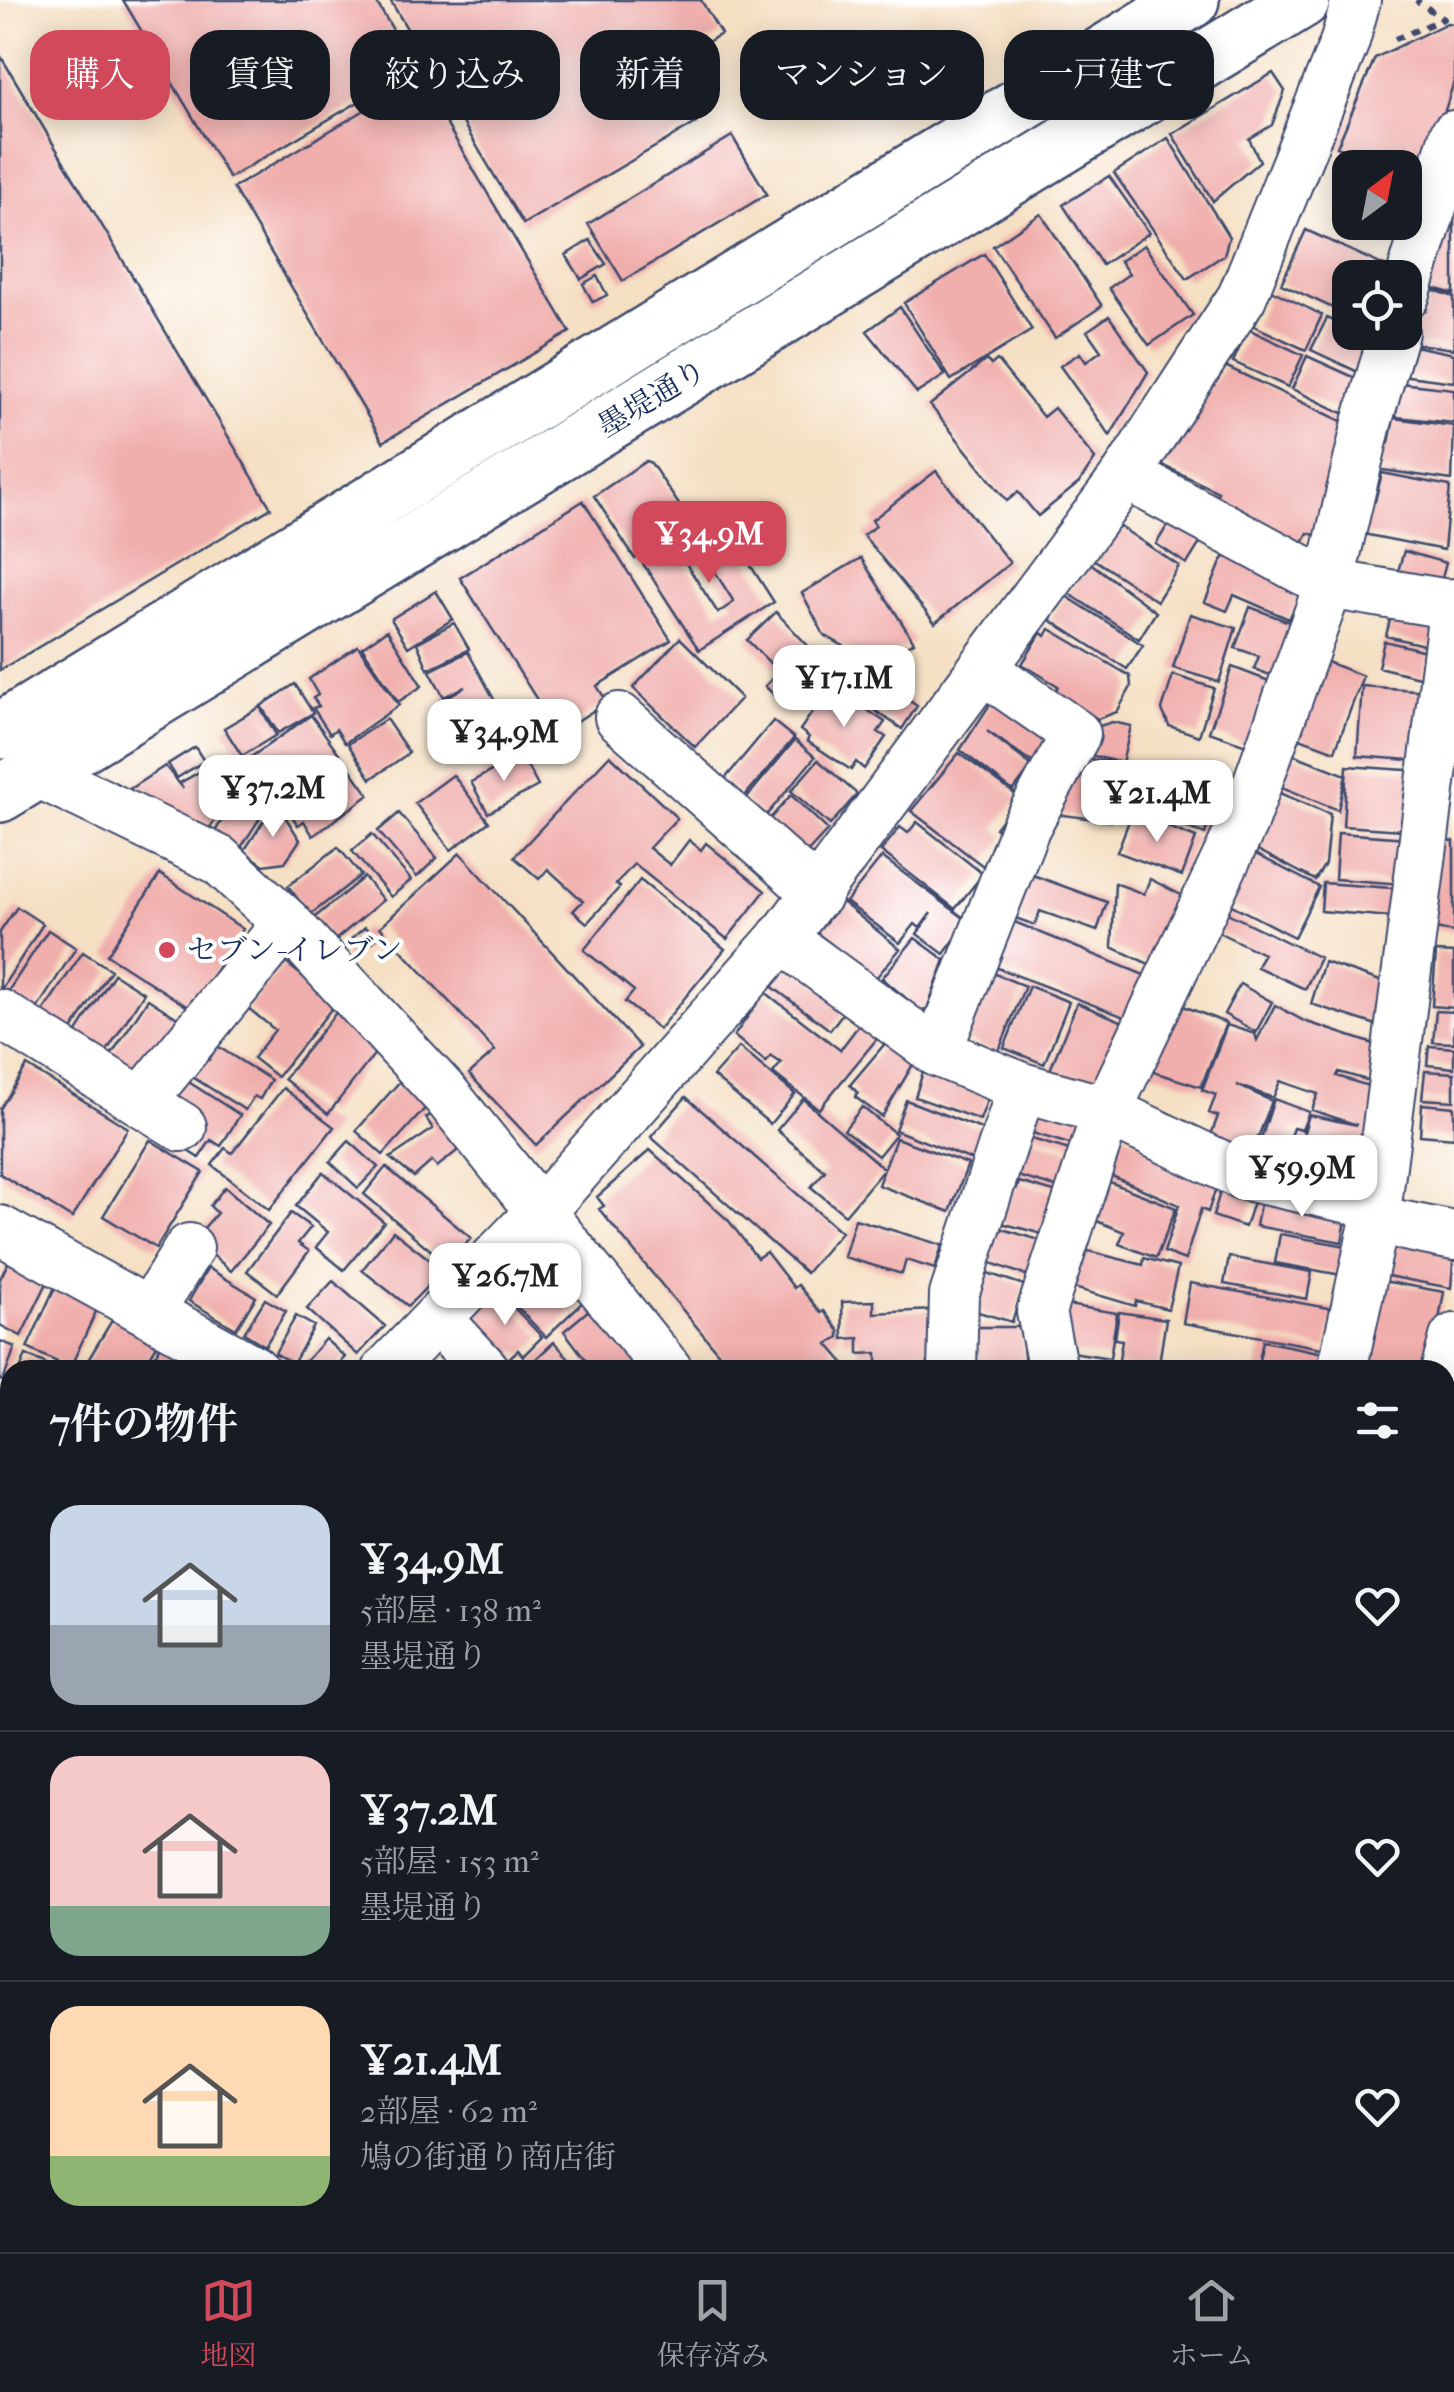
<!DOCTYPE html>
<html lang="ja">
<head>
<meta charset="utf-8">
<style>
  body { margin:0; font-family:"IM FELL French Canon","Noto Serif JP",serif; background:#242831; color:#f1f3f6; height:100vh; display:flex; flex-direction:column; font-size:38px; white-space:nowrap }
  * { box-sizing:border-box; margin:0 }
  p { font-size:32px; color:#9ea1a6 }
  .icon { flex:none; width:55px; height:55px; fill:none; stroke:currentColor; stroke-width:2; stroke-linecap:round; stroke-linejoin:round }
  .map { position:relative; flex:1; overflow:hidden }
  .sheet { position:absolute; left:0px; top:1360px; width:1455px; height:892px; display:flex; flex-direction:column; background:#171b24; border-radius:30px 30px 0 0; box-shadow:0 5px 25px #0003 }
  .sheet>* { flex:none }
  .hud { position:absolute; left:30px; top:30px; width:1395px; height:90px; display:flex; gap:20px }
  .needle { width:65px; rotate:32deg }
  .tools { position:absolute; left:1332px; top:150px; display:grid; gap:20px }
  .tools a { display:grid; place-items:center; width:90px; height:90px; border-radius:20px; background:#171b24; box-shadow:0 5px 25px #0003; font-size:50px }
  .price { position:absolute; translate:-50% -85px; padding:0 22px; border-radius:20px; background:#fff; color:#222; font-size:32px; line-height:65px; filter:drop-shadow(0 2px 5px #0008) }
  .price::after { content:''; position:absolute; left:50%; top:60px; width:30px; height:22px; margin-left:-15px; background:inherit; clip-path:polygon(0 0,100% 0,50% 100%) }
  .price.selected { background:#d1495b; color:#fff }
  ul { padding:0; list-style:none }
  li { display:flex; align-items:center; gap:30px; height:250px; padding:0 50px }
  li+li { border-top:2px solid #363941 }
  li span { display:grid; place-items:center; flex:none; width:280px; height:200px; border-radius:30px; color:#555 }
  li>.icon { margin-inline-start:auto }
  span .icon { width:120px; height:120px; fill:#fffc; stroke-width:1 }
  li b { font-size:42px }
  h2 { display:flex; justify-content:space-between; align-items:center; height:120px; padding:0 50px; font-size:42px }
  .tag { padding:0 35px; border-radius:30px; background:#171b24; box-shadow:0 5px 25px #0003; font-size:35px; line-height:90px }
  .tag.selected { background:#d1495b; color:#fff }
  .tab-bar { display:flex; justify-content:space-around; align-items:center; height:140px; border-top:2px solid #363941; background:#171b24; font-size:28px; color:#9ea1a6 }
  .tab-bar a { display:grid; justify-items:center; gap:5px }
  .tab-bar .selected { color:#d1495b }
  .map>svg:first-child { display:block }
  .building { fill:#f0aeac }
  .lines { fill:none; stroke-linecap:round; stroke-linejoin:round }
  .minor-casing { stroke:#3c4a6d; stroke-width:52 }
  .major-casing { stroke:#3c4a6d; stroke-width:60 }
  .path { stroke:#3c4a6d; stroke-width:6; stroke-dasharray:8 8; stroke-linecap:butt }
  .minor { stroke:#fff; stroke-width:48 }
  .major { stroke:#fff; stroke-width:55 }
  .poi-dot { fill:#d1495b; stroke:#fff; stroke-width:4 }
  .labels { text-anchor:middle; stroke-width:8; stroke-linejoin:round; paint-order:stroke }
  .street-label { font-size:30px; fill:#1b2f5e; stroke:#fff }
  .poi-label { font-size:30px; fill:#1b2f5e; stroke:#fff; text-anchor:start }
</style>
</head>
<body>
<div class="map">
<svg width="1454" height="2252" viewBox="0 0 1454 2252">
  <rect width="100%" height="100%" fill="#fff"/>
  <filter id="ink" filterUnits="userSpaceOnUse"><feTurbulence type="fractalNoise" baseFrequency=".01" numOctaves="2"/><feDisplacementMap in="SourceGraphic" scale="20" xChannelSelector="R" yChannelSelector="G"/><feConvolveMatrix kernelMatrix="1 2 1 2 8 2 1 2 1" color-interpolation-filters="sRGB"/></filter>
  <filter id="wash" filterUnits="userSpaceOnUse"><feTurbulence type="fractalNoise" baseFrequency=".0048" numOctaves="4" result="noise"/><feDisplacementMap in="SourceGraphic" scale="40" xChannelSelector="R" yChannelSelector="G"/><feGaussianBlur stdDeviation="2.25" result="paint"/><feColorMatrix in="noise" values="0 0 0 0 0 0 0 0 0 0 0 0 0 0 0 0 0 1.4 0 .05"/><feComposite in="paint" operator="in"/></filter>
  <g filter="url(#wash)">
    <rect width="100%" height="100%" fill="#f5e0c4"/>
    <g id="blocks">
      <path class="building" d="M123 0H375L416 68 229 178Z
        M390 0H701L721 34 664 68 696 123 523 224Z
        M1447 23 1454 24V81L1424 179 1405 172V168H1393L1337 147 1375 58Z
        M0 55 271 508 0 670Z
        M1273 73 1285 91 1272 125 1249 139 1260 161 1213 201 1172 134Z
        M419 78 570 332 383 442 233 188Z
        M732 136 767 194 623 281 588 224Z
        M1168 138 1229 237 1224 255 1187 279 1114 173Z
        M1109 176 1149 233 1102 265 1063 205Z
        M1454 204V294L1427 286Z
        M1041 214 1102 306 1055 338 993 246Z
        M1306 230 1391 269 1387 278H1350V316L1281 284Z
        M590 240 606 264 581 279 566 255Z
        M1144 245 1193 315 1149 345 1109 288 1129 274 1120 261Z
        M984 254 1032 330 951 380 904 303Z
        M597 276 607 295 593 302 583 284Z
        M1429 288 1454 297V349L1410 343 1416 310 1426 311Z
        M1271 290 1322 315 1306 350 1254 326Z
        M900 307 945 375 917 393 867 331Z
        M1109 316 1148 372 1110 436 1060 366 1080 353 1086 362 1101 351 1087 331Z
        M1327 318 1350 328V332L1376 340 1360 373 1311 350Z
        M1248 329 1303 355 1288 387 1233 362Z
        M1409 345 1454 354V382L1400 375Z
        M1307 356 1360 380 1345 414 1292 389Z
        M986 360 991 365 997 360 1043 417 1054 408 1095 459 1079 483 1038 516 1018 492 1007 501 930 405Z
        M1225 366 1348 424 1318 536 1308 533 1301 545 1214 503 1218 492 1159 463Z
        M1400 383 1454 389V423L1396 417Z
        M1394 418 1454 426 1452 480 1369 468 1375 444 1389 443Z
        M646 461 651 463 690 521 635 559 594 496Z
        M936 471 1010 563 935 623 863 535 876 526 872 520Z
        M1382 473 1450 486 1444 550 1353 532 1359 499 1375 501Z
        M583 501 671 640 597 686 607 702 558 733 460 578Z
        M1174 515 1205 535 1187 564 1156 544Z
        M722 521 774 602 699 650 642 562 672 542 718 613 734 602 694 539Z
        M1116 524 1179 566 1157 601 1093 559Z
        M1233 550 1294 574 1300 596 1289 619 1234 595 1227 611 1205 602 1222 560Z
        M1404 551 1446 563 1437 597 1394 585Z
        M861 558 914 642 874 663 824 635 802 593Z
        M1089 562 1156 612 1139 639 1068 593Z
        M436 591 453 619 408 647 391 619Z
        M1066 596 1143 645 1127 669 1050 620Z
        M1250 607 1302 627 1283 680 1254 669 1259 656 1235 648Z
        M1393 608 1439 619 1432 647 1386 636Z
        M776 612 829 668 788 709 765 686 779 672 747 640Z
        M1190 614 1236 628 1219 682 1173 668Z
        M454 623 469 649 428 669 417 643Z
        M1050 629 1130 676 1131 687 1117 712 1098 719 1054 694 1058 686 1022 664 1041 633 1046 636Z
        M387 630 422 686 398 702 362 647Z
        M680 638 741 698 695 747 633 688Z
        M1384 641 1430 652 1423 678 1378 667Z
        M358 646 399 705 345 743 336 729 330 734 313 708 319 706 313 698 318 695 309 679Z
        M468 652 512 732 471 755 440 701 465 687 444 697 430 671Z
        M845 657 917 706 902 729 829 679Z
        M1322 660 1363 676 1335 751 1294 736Z
        M1232 667 1269 681 1246 745 1209 732Z
        M1173 675 1214 688 1199 736 1169 726 1162 710Z
        M295 684 313 713 278 733 261 706Z
        M831 685 885 722 878 732 886 737 864 769 856 762 851 770 807 741 809 737 800 730Z
        M1362 686 1427 691 1422 761 1357 756Z
        M1000 689 1058 729 1036 765 987 731 1032 766 1013 791 960 750Z
        M260 707 276 735 242 756 224 728Z
        M311 715 369 795 313 836 304 821 298 825 251 757Z
        M386 719 409 753 371 779 348 744Z
        M773 721 794 738 743 798 723 781Z
        M1112 722 1131 726 1122 763 1082 753 1093 728Z
        M795 740 815 757 764 818 744 801Z
        M195 747 204 761 177 778 168 764Z
        M1287 752 1346 775 1338 810 1274 784Z
        M959 753 1019 797 995 828 1005 836 983 866 911 811Z
        M521 755 538 786 488 813 471 782Z
        M610 755 677 818 649 848 670 865 689 840 701 850 706 843 765 891 727 939 634 864 616 884 620 887 587 923 573 911 583 901 548 869 539 879 514 857Z
        M1079 757 1121 764 1111 821 1047 813Z
        M818 760 857 794 830 825 791 791Z
        M165 766 183 788 180 783 201 771 224 781 234 768 246 775 209 829 128 790Z
        M1347 766 1421 771 1417 831 1343 826Z
        M453 775 489 822 451 850 415 803Z
        M249 777 264 787 271 801 240 849 214 833Z
        M1187 780 1219 790 1205 834 1173 823Z
        M1277 792 1330 814 1325 864 1315 880 1250 846Z
        M791 795 828 830 804 856 767 822Z
        M272 808 284 815 300 840 285 862 264 865 244 851Z
        M399 813 437 858 417 877 378 831Z
        M1132 813 1196 838 1182 876 1117 852Z
        M917 822 983 874 955 909 881 851 900 827 908 833Z
        M1338 833 1407 838 1403 884 1335 879Z
        M372 834 411 880 391 897 352 851Z
        M1433 839 1454 841V932L1420 927Z
        M338 847 361 875 310 915 288 886Z
        M1246 849 1319 887 1294 937 1220 899Z
        M460 853 640 1047 536 1145 469 1074 495 1051 380 927Z
        M882 857 968 921 944 954 917 934 931 913 920 928 915 924 900 943 846 902Z
        M1016 869 1107 902 1097 931 1040 911 1035 925 1001 913Z
        M160 874 243 929 191 1009 107 955Z
        M364 877 383 900 333 942 314 918Z
        M1150 879 1185 897 1153 966 1112 947 1115 883 1144 894Z
        M640 880 725 949 659 1029 625 1002 634 991 584 950Z
        M1323 883 1405 889 1403 918 1321 911Z
        M842 902 900 949 875 979 817 933Z
        M17 907 43 924 0 991V932Z
        M1223 911 1320 958 1305 989 1257 967 1263 954 1214 930Z
        M1000 916 1149 977 1132 1020 982 962Z
        M365 927 376 939 350 961 340 949Z
        M48 930 76 948 35 1012 7 993Z
        M915 938 945 960 927 1009 920 1010 882 978Z
        M83 952 111 970 69 1035 40 1016Z
        M1436 952 1454 953V1008L1432 1006Z
        M788 961 848 1006 830 1030 770 985Z
        M285 962 336 1003 277 1077 253 1058 275 1030 248 1008Z
        M1324 962 1395 986 1392 1030 1311 1004Z
        M985 970 1025 986 998 1053 969 1041 961 1027Z
        M114 974 144 993 103 1057 73 1038Z
        M1240 984 1272 1002 1256 1032 1224 1014Z
        M1029 986 1069 1002 1044 1064 1004 1048Z
        M765 992 840 1050 862 1021 880 1035 819 1109 773 1073 781 1063 771 1056 766 1062 734 1036Z
        M148 999 182 1021 149 1071H128L109 1058Z
        M1171 1001 1226 1023 1201 1087 1144 1069Z
        M1077 1003 1126 1023 1098 1090 1050 1070Z
        M342 1005 383 1043 328 1114 284 1079Z
        M1275 1005 1304 1021 1386 1048 1384 1085 1339 1072 1337 1076 1387 1092 1373 1159 1321 1149 1302 1139 1309 1115 1357 1125 1312 1110 1318 1094 1280 1081 1273 1098 1237 1085 1272 1101 1251 1156 1211 1135 1218 1116 1209 1113 1216 1095 1202 1090 1227 1025 1255 1034 1257 1040Z
        M1436 1011 1454 1012V1043L1433 1042Z
        M888 1040 915 1061 882 1117 855 1097 858 1093 850 1085Z
        M217 1046 271 1080 260 1099 254 1096 245 1110 191 1076 203 1056 209 1060Z
        M1429 1046 1454 1048V1068L1427 1065Z
        M739 1047 795 1094 770 1124 713 1076Z
        M27 1066 128 1128 72 1218 0 1174V1109Z
        M925 1066 991 1089 980 1120 915 1097Z
        M1425 1071 1454 1073V1101L1422 1099Z
        M184 1079 240 1115 221 1146 211 1140 199 1158 175 1143 181 1106 177 1091Z
        M402 1079 429 1104 383 1155 356 1131Z
        M283 1088 334 1127 269 1210 212 1165 225 1148 232 1153Z
        M1032 1096 1086 1112 1076 1146 1022 1130Z
        M686 1097 841 1232 806 1273 651 1137Z
        M803 1099 884 1169 845 1215 811 1187 825 1171 777 1130Z
        M1274 1099 1309 1112 1302 1130 1293 1128 1278 1172 1253 1164Z
        M906 1100 989 1132 977 1162 895 1130Z
        M1422 1104 1454 1107V1138L1420 1135Z
        M443 1107 472 1139 437 1167 432 1161 414 1177 390 1158 433 1129 426 1118Z
        M862 1107 896 1134 878 1156 844 1130Z
        M1116 1130 1220 1176 1208 1212 1201 1209 1185 1260 1164 1252 1179 1205 1098 1170Z
        M1018 1135 1073 1151 1062 1189 1007 1173Z
        M896 1138 968 1164 950 1212 878 1185Z
        M150 1140 203 1172 156 1248 103 1216Z
        M349 1141 378 1167 358 1188 330 1162Z
        M1295 1149 1367 1162 1361 1196 1289 1182Z
        M650 1150 729 1221 757 1258 766 1252 794 1288 798 1285 821 1313 824 1311 839 1331V1337L828 1344 850 1370H726L721 1364 725 1361 599 1209 604 1206 597 1197Z
        M386 1167 471 1238 448 1265 364 1194Z
        M323 1172 384 1222 344 1270 316 1247 328 1232 296 1206Z
        M1226 1172 1259 1183 1245 1227 1213 1216Z
        M1107 1181 1176 1208 1156 1258 1119 1244 1124 1232 1092 1219Z
        M1019 1182 1065 1195 1053 1237 998 1222 1008 1186 1017 1189Z
        M225 1187 269 1225 231 1271 194 1239 217 1213 210 1206Z
        M1261 1199 1347 1214 1342 1242 1256 1226Z
        M291 1213 311 1227 298 1243 309 1251 277 1294 247 1271Z
        M855 1219 942 1245 935 1269 906 1260 902 1274 844 1257Z
        M996 1227 1043 1241 1031 1277 985 1261Z
        M393 1231 443 1270 408 1306 362 1270Z
        M1280 1234 1352 1247 1347 1276 1275 1263Z
        M1389 1239 1454 1250 1451 1288 1382 1275Z
        M1084 1250 1143 1265 1144 1258 1178 1267 1168 1309 1136 1301 1135 1306 1074 1288Z
        M545 1254 586 1299 546 1337 504 1293Z
        M1229 1257 1312 1272 1307 1299 1224 1284Z
        M9 1261 48 1281 21 1336 0 1325V1279Z
        M208 1268 256 1297 236 1329 189 1301Z
        M981 1271 1024 1285 1012 1322 968 1309Z
        M333 1281 385 1326 358 1355 307 1309Z
        M1383 1281 1444 1292 1430 1370 1367 1368Z
        M1190 1283 1334 1309 1327 1349 1183 1323Z
        M56 1285 99 1305 70 1368 27 1348Z
        M499 1292 542 1337 523 1356 518 1350 506 1361 468 1320Z
        M265 1299 286 1311 265 1346 244 1333Z
        M874 1301V1313L933 1310 936 1365 877 1368V1353L859 1354V1338L843 1339 842 1302Z
        M596 1304 643 1362 633 1370H581L589 1364 564 1331Z
        M1061 1304 1117 1313 1110 1358 1065 1351Z
        M117 1312 161 1338 142 1370H82Z
        M1119 1312 1166 1319 1158 1370 1118 1367 1122 1340 1115 1339Z
        M296 1316 314 1326 293 1364 275 1353Z
        M961 1327H1022L1025 1370H962Z
        M166 1337 191 1352 180 1370H147Z
        M325 1339 345 1357 333 1370H298Z
        M0 1341 15 1347 3 1381 0 1380Z
        M1263 1341 1329 1354 1326 1370H1257Z
        M554 1342 580 1370H524Z
        M26 1355 45 1363 42 1370H20Z
        M0 1427 10 1430V1453L0 1450Z
        M0 1453 10 1456 4 1480 0 1479Z
        M1445 1461 1454 1462V1527L1445 1526Z
        M0 1520 10 1523 6 1552 0 1550Z
        M1445 1533 1454 1535V1565L1445 1563Z
        M0 1554 10 1560V1613L0 1607Z
        M0 1619 10 1625V1684L0 1678Z
        M1445 1737H1454V1796H1445Z
        M0 1794 10 1799 9 1842 0 1838Z
        M1445 1843 1454 1844V1908L1445 1907Z
        M1445 1912 1454 1913 1449 1974H1445Z
        M10 1980V2124L0 2118V1996Z
        M1454 2118V2180H1453L1445 2153V2121Z
        M380 2242H417L412 2252H373Z
        M423 2242H461L455 2252H417Z
        M483 2242H512L506 2252H491Z
        M522 2242H595L594 2252H532L521 2248Z
        M654 2242H712L711 2252H653Z
        M753 2242H776L834 2252H752Z
        M878 2242H931L930 2252H877Z
        M952 2242H1063L1062 2252H950Z
        M1216 2242H1340L1338 2252H1215Z"/>
    </g>
  </g>
  <g filter="url(#ink)">
    <use href="#blocks" fill-opacity="0" stroke="#3c4a6d" stroke-width="2.5"/>
    <g class="lines">
      <g class="minor-casing">
        <path id="minor" d="M1405 296 1454 135
          M1126 475 1329 584 1454 605
          M619 717 818 894
          M38 773 219 860 287 923 446 1095 668 1370
          M781 938 937 1052 1022 1087 1107 1111 1242 1175 1377 1205
          M0 1014 182 1127
          M937 1052 1026 826 1076 734 984 670
          M142 1101 287 923
          M1375 1220 1454 1236
          M0 1230 254 1370
          M150 1311 189 1248
          M437 1318 485 1370
          M387 1370 540 1212 787 932 1126 475 1242 297 1345 41 1356 0
          M952 1370 954 1295 1022 1087
          M1053 1370 1041 1312 1107 1111 1243 823 1329 584 1367 423 1394 332
          M1342 1370 1375 1220 1454 603
          M1445 1372 1454 1338
          M1445 1442 1454 1444
          M0 1777 10 1781
          M1445 1823H1454
          M0 1902 10 1887
          M1445 2071 1454 2072
          M0 2189 10 2196
          M1445 2217 1454 2246
          M75 2242 88 2252
          M360 2252 367 2242
          M857 2252 858 2242
          M1088 2252 1090 2242
          M1191 2252 1193 2242"/>
      </g>
      <g class="major-casing">
        <path id="major" d="M0 731 1191 0
          M0 794 1302 0"/>
      </g>
      <path class="path" d="M1395 39 1443 19 1416 0"/>
      <use href="#minor" class="minor"/>
      <use href="#major" class="major"/>
    </g>
  </g>
  <circle class="poi-dot" cx="167" cy="950" r="10"/>
  <g class="labels">
    <g class="street-label">
      <text transform="translate(652 398) rotate(-31)" y="10">墨堤通り</text>
    </g>
    <g class="poi-label">
      <text x="187" y="960">セブン-イレブン</text>
    </g>
  </g>
</svg>
<div class="tools">
<a><svg class="needle" viewBox="-14 -14 28 28"><path d="M0-13l5 13h-10z" fill="#e53935"/><path d="M0 13l5-13h-10z" fill="#9ea1a6"/></svg></a>
<a><svg class="icon" aria-label="locate" viewBox="0 0 24 24"><circle cx="12" cy="12" r="6"/><path d="M12 2v4M12 18v4M2 12h4M18 12h4"/></svg></a>
</div>
<b class="price selected" style="left:709px;top:586px">¥34.9M</b>
<b class="price" style="left:844px;top:730px">¥17.1M</b>
<b class="price" style="left:504px;top:784px">¥34.9M</b>
<b class="price" style="left:273px;top:840px">¥37.2M</b>
<b class="price" style="left:1157px;top:845px">¥21.4M</b>
<b class="price" style="left:1302px;top:1220px">¥59.9M</b>
<b class="price" style="left:505px;top:1328px">¥26.7M</b>
<div class="hud">
<a class="tag selected">購入</a>
<a class="tag">賃貸</a>
<a class="tag">絞り込み</a>
<a class="tag">新着</a>
<a class="tag">マンション</a>
<a class="tag">一戸建て</a>
</div>
<section class="sheet">
<h2>7件の物件<svg class="icon" aria-label="filters" viewBox="0 0 24 24"><path d="M4 7h16M4 17h16"/><circle cx="9" cy="7" r="2"/><circle cx="15" cy="17" r="2"/></svg></h2>
<ul>
<li><span style="background:linear-gradient(#c9d6e8 60%,#9aa5b1 0)"><svg class="icon" aria-label="home" viewBox="0 0 24 24"><path d="M3 11l9-7 9 7M6 9v11h12V9"/></svg></span><div><b>¥34.9M</b><p>5部屋 · 138 m²</p><p>墨堤通り</p></div><svg class="icon" aria-label="heart" viewBox="0 0 24 24"><path d="M12 20l-8-8c-3-5 5-10 8-4 3-6 11-1 8 4z"/></svg></li>
<li><span style="background:linear-gradient(#f6c9c9 75%,#7fa58c 0)"><svg class="icon" aria-label="home" viewBox="0 0 24 24"><path d="M3 11l9-7 9 7M6 9v11h12V9"/></svg></span><div><b>¥37.2M</b><p>5部屋 · 153 m²</p><p>墨堤通り</p></div><svg class="icon" aria-label="heart" viewBox="0 0 24 24"><path d="M12 20l-8-8c-3-5 5-10 8-4 3-6 11-1 8 4z"/></svg></li>
<li><span style="background:linear-gradient(#ffd9b3 75%,#8fb573 0)"><svg class="icon" aria-label="home" viewBox="0 0 24 24"><path d="M3 11l9-7 9 7M6 9v11h12V9"/></svg></span><div><b>¥21.4M</b><p>2部屋 · 62 m²</p><p>鳩の街通り商店街</p></div><svg class="icon" aria-label="heart" viewBox="0 0 24 24"><path d="M12 20l-8-8c-3-5 5-10 8-4 3-6 11-1 8 4z"/></svg></li>
</ul>
</section>
</div>
<nav class="tab-bar">
<a class="selected"><svg class="icon" aria-label="map" viewBox="0 0 24 24"><path d="M3 6l6-2 6 2 6-2v14l-6 2-6-2-6 2zM9 4v14M15 6v14"/></svg>地図</a>
<a><svg class="icon" aria-label="saved" viewBox="0 0 24 24"><path d="M7 4h10v16l-5-4-5 4z"/></svg>保存済み</a>
<a><svg class="icon" aria-label="home" viewBox="0 0 24 24"><path d="M3 11l9-7 9 7M6 9v11h12V9"/></svg>ホーム</a>
</nav>
</body>
</html>
